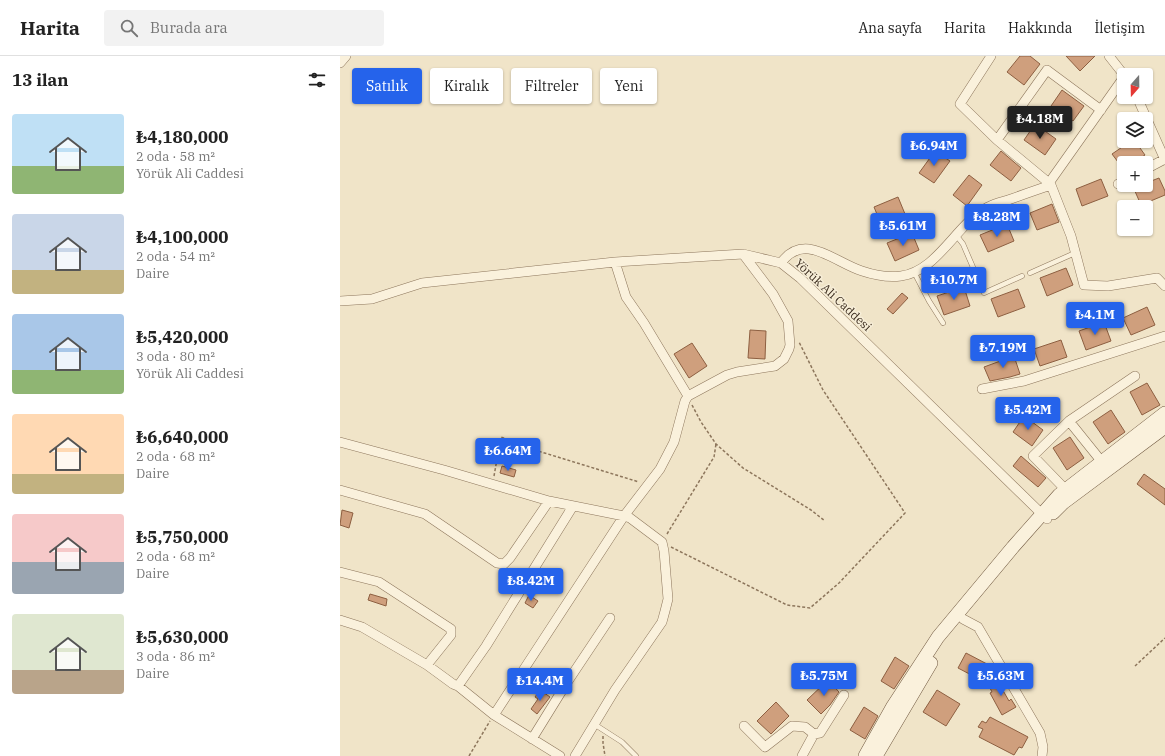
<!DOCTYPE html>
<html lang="tr">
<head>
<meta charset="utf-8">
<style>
  body { margin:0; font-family:"IBM Plex Serif",serif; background:#f2f2f2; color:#222; height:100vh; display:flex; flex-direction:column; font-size:15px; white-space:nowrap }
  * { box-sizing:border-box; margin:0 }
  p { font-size:13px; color:#767676 }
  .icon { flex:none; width:22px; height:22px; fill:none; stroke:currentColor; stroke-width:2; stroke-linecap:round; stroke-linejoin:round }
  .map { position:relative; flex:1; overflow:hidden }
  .drawer { display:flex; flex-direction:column; background:#fff; width:340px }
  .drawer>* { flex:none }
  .banner { position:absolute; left:12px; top:12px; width:380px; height:36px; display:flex; gap:8px }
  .needle { width:26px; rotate:200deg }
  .controls { position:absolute; left:777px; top:12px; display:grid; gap:8px }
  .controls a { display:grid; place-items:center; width:36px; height:36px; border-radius:4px; background:#fff; box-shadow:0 1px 3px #0004; font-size:20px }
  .price { position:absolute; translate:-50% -34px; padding:0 9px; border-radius:4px; background:#2563eb; color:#fff; font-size:13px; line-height:26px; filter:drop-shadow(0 1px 2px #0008) }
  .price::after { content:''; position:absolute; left:50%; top:24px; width:12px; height:9px; margin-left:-6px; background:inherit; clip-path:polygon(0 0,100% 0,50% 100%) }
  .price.selected { background:#222; color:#fff }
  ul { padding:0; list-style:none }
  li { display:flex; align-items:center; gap:12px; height:100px; padding:0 12px }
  li span { display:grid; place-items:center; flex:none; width:112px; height:80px; border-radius:4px; color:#555 }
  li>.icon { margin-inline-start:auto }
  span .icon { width:48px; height:48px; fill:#fffc; stroke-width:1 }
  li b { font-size:17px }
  h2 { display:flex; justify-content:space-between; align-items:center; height:48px; padding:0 12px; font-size:17px }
  .chip { padding:0 14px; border-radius:4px; background:#fff; box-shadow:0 1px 3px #0004; font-size:14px; line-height:36px }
  .chip.selected { background:#2563eb; color:#fff }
  header { display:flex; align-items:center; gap:24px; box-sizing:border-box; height:56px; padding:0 20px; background:#fff; border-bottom:1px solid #e0e0e0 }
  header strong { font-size:19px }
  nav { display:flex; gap:22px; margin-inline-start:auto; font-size:14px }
  .search { width:280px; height:36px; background:#f2f2f2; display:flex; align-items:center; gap:10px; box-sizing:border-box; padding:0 14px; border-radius:4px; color:#767676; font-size:15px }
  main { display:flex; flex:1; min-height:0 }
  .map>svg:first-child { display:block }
  .building { fill:#cf9f7d; stroke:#8d5f41 }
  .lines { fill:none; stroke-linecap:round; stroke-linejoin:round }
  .lane-casing { stroke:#8d765c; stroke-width:5.5 }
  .street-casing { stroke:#8d765c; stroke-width:10 }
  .secondary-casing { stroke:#6f573f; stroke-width:14 }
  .path { stroke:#8d765c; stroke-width:1.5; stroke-dasharray:3 2; stroke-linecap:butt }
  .lane { stroke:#faf1dc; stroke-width:4.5 }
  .street { stroke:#faf1dc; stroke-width:9 }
  .secondary { stroke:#faf1dc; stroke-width:13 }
  .labels { text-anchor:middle; stroke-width:3; stroke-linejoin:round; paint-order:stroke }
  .street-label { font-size:12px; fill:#3d2e20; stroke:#f7eed8 }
</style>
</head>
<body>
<header>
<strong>Harita</strong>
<div class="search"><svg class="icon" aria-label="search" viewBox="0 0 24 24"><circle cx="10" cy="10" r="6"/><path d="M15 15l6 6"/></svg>Burada ara</div>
<nav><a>Ana sayfa</a><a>Harita</a><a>Hakkında</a><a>İletişim</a></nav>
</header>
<main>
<section class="drawer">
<h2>13 ilan<svg class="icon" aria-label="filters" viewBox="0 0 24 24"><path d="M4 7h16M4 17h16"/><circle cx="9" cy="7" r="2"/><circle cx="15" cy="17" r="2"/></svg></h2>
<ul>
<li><span style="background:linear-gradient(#bfe0f5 65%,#8fb573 0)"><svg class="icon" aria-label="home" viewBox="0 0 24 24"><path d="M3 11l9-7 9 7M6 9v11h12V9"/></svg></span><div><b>₺4,180,000</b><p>2 oda · 58 m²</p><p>Yörük Ali Caddesi</p></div></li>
<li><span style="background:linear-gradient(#c9d6e8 70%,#c2b280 0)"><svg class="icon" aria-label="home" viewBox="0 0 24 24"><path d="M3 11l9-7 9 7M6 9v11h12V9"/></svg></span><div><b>₺4,100,000</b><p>2 oda · 54 m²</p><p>Daire</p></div></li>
<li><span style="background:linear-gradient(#a9c7e8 70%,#8fb573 0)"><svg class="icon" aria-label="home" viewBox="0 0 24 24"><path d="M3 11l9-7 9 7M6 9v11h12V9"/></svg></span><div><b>₺5,420,000</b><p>3 oda · 80 m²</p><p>Yörük Ali Caddesi</p></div></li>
<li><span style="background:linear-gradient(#ffd9b3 75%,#c2b280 0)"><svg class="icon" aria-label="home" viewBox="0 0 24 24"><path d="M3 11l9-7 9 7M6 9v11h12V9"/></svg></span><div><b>₺6,640,000</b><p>2 oda · 68 m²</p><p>Daire</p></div></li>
<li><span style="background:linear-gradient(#f6c9c9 60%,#9aa5b1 0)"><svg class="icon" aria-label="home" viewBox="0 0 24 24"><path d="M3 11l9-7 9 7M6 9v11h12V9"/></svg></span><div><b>₺5,750,000</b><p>2 oda · 68 m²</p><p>Daire</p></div></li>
<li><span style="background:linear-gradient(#dfe7d0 70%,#b9a48a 0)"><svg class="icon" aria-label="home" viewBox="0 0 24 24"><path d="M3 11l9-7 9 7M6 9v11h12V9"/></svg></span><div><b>₺5,630,000</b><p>3 oda · 86 m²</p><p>Daire</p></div></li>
</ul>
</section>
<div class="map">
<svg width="825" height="700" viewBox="0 0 825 700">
  <rect width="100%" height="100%" fill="#f0e4c8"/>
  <path class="building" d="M680 0H690L700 8 684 29 667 16Z
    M726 0H755L740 15Z
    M722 34 744 50 733 65 711 50Z
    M695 68 716 83 705 99 684 84Z
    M791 85H795L805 99 793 107H784V114L772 98Z
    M595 95 610 105 594 127 579 117Z
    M661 95 681 112 671 125 650 109Z
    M629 119 642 129 627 150 613 139Z
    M819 122 825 135V139L801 149 794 133 802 129H806V127Z
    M761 123 768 140 742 150 736 133Z
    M558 141 565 158 541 168 534 151Z
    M712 148 719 166 697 174 690 157Z
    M667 168 674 185 648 196 640 179Z
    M572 177 579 194 555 205 547 187Z
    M726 212 733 229 707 240 700 222Z
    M624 231 630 250 604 259 597 240Z
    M678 233 685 251 658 261 651 243Z
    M562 237 568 242 553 258 547 253Z
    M807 251 815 269 791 279 783 262Z
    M764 266 771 285 746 294 739 275Z
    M410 274 426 275 425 303 408 302Z
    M721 284 727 301 700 310 694 293Z
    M352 287 367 310 349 322 334 298Z
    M674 300 680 318 670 321 650 325 644 311Z
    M807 327 820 349 802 359 790 336Z
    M771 354 785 376 768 388 753 366Z
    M684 360 703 374 692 390 673 376Z
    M730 381 744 402 727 414 713 392Z
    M681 400 706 422 698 431 673 410Z
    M162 410 176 414 174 421 160 417Z
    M804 418 825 433V449L797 428Z
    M2 454 13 457 9 472 0 469Z
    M30 538 47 543 46 550 28 544Z
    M189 539 198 545 193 552 185 547Z
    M626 597 647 608 639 623 618 612Z
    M555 601 569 610 554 633 541 625Z
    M660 622 664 629 661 631 669 645 671 643 676 651 662 659 650 637 652 636 648 628Z
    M488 624 499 636 490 649 481 658 467 644Z
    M200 634 210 641 197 658 191 653 198 643 195 641Z
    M597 634 620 648 606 670 583 656Z
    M436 646 449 660 431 678 417 665Z
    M524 651 538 660 525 683 510 674Z
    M650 661 688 681 682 692 679 691 674 699 639 681 643 673 638 671 642 665 646 667Z"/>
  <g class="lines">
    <g class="lane-casing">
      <path id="lane" d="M616 179 623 188 644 237 682 220
        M574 216 589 245 603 267
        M690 217 735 197
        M254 668 282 686 296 700"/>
    </g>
    <g class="street-casing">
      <path id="street" d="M651 0 620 48 657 84 707 14 761 54
        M769 0 784 19
        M0 7 6 0
        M797 41 825 104
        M657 84 709 127
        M806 113 825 103
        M778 128 784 125
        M711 129 731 180 744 229 768 230 817 222 825 230
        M275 206 286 241 304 267 348 340
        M0 245 32 243 82 227 275 206 403 198 441 207
        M642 333 684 325 825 280
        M729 365 762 406
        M0 386 104 414 209 445 284 460 290 462 322 486 324 495 328 543 325 555 322 566 275 634 235 700
        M0 434 85 458 157 507 164 508 170 502 209 445
        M726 434 693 400 729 365 795 320
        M707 463 460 222 441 207C464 175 494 206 522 215 534 219 547 222 561 220 598 215 616 168 648 151 653 148 661 146 668 144 682 139 696 134 711 129L709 127 784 21
        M0 516 39 526 111 573V579L87 609
        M623 563 638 571 700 677 703 691 702 700
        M0 564 22 571 87 609 113 628 118 630 154 659 220 700
        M118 630 146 590 233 450
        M154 659 284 460 320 413 334 386 345 345 348 340 387 319 397 316 435 310 444 303 449 293 450 289 448 265 433 238 403 198
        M404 670 425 691 452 670 465 671 474 678 462 700
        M474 678 480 677 504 639
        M192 683 226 628 270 562"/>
    </g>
    <g class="secondary-casing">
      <path id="secondary" d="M713 457 723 447 825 371
        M525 700 553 650 598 581 673 491 719 439 825 357
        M536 700 591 607"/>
    </g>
    <path class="path" d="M352 349 361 366 376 388 403 412 471 454 485 465
      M154 420 161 381 185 391 299 426
      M327 478 374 401 376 388
      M331 491 447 549 470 552 499 527 565 457 483 334 459 286
      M795 610 825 582
      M263 680V687L265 700
      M129 700 150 665"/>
    <use href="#lane" class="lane"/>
    <use href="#street" class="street"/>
    <use href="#secondary" class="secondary"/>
  </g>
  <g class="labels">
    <g class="street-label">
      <text transform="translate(493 239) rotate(43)" y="4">Yörük Ali Caddesi</text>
    </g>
  </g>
</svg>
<div class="controls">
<a><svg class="needle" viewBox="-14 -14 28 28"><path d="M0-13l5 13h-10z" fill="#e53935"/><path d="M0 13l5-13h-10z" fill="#767676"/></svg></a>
<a><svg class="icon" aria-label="layers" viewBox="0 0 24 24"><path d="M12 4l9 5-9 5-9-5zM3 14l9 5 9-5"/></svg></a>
<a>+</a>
<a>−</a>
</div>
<b class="price selected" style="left:700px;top:84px">₺4.18M</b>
<b class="price" style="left:594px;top:111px">₺6.94M</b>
<b class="price" style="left:657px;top:182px">₺8.28M</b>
<b class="price" style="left:563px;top:191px">₺5.61M</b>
<b class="price" style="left:614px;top:245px">₺10.7M</b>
<b class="price" style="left:755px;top:280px">₺4.1M</b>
<b class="price" style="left:663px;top:313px">₺7.19M</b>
<b class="price" style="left:688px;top:375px">₺5.42M</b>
<b class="price" style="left:168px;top:416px">₺6.64M</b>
<b class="price" style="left:191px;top:546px">₺8.42M</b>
<b class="price" style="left:484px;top:641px">₺5.75M</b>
<b class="price" style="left:661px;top:641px">₺5.63M</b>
<b class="price" style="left:200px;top:646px">₺14.4M</b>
<div class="banner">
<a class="chip selected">Satılık</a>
<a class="chip">Kiralık</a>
<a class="chip">Filtreler</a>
<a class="chip">Yeni</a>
</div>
</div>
</main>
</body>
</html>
